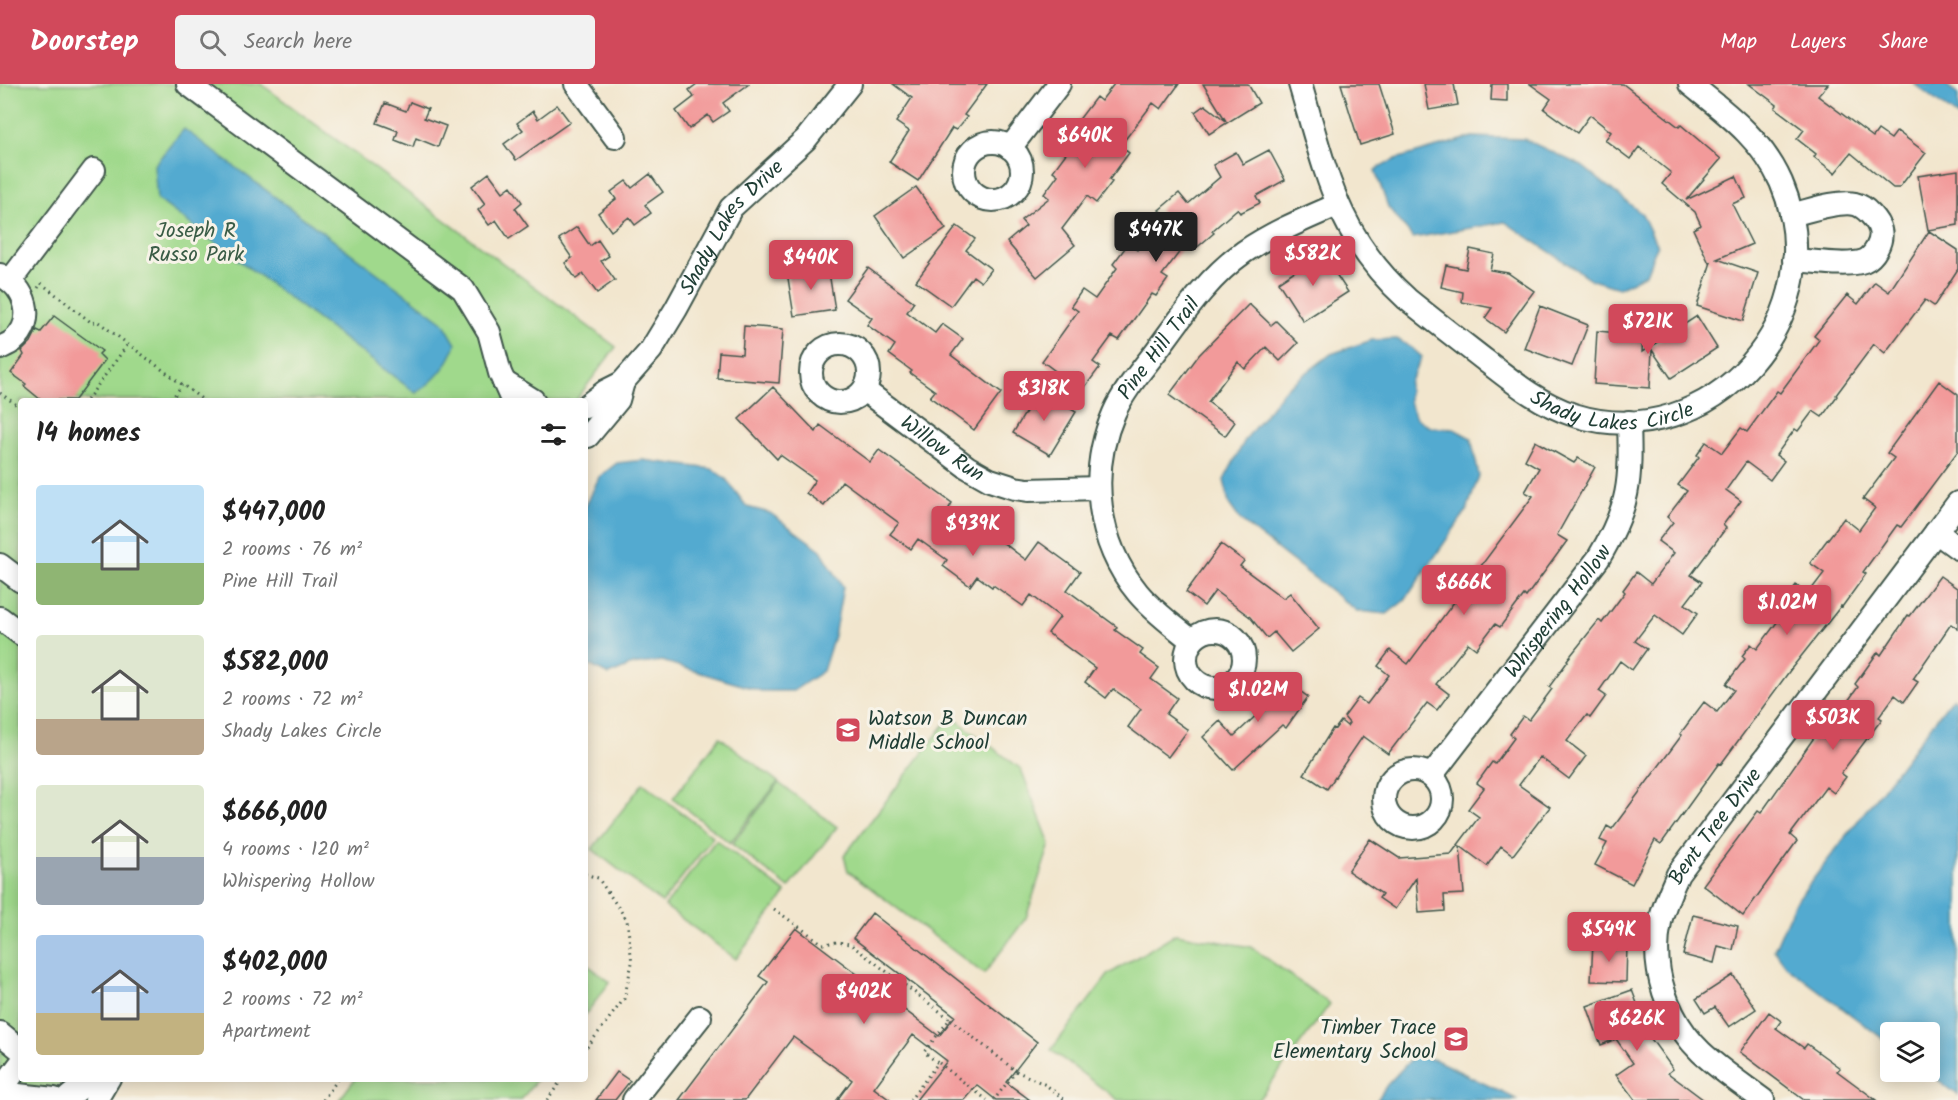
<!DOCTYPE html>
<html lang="en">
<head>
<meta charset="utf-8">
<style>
  body { margin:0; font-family:Kalam,sans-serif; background:#f2f2f2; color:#222; height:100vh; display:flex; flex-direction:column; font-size:22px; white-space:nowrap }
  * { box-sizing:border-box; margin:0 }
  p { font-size:20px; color:#767676 }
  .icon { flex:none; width:33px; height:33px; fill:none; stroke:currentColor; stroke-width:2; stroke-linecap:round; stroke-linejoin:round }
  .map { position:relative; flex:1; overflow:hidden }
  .sheet { position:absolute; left:18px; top:314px; width:570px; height:684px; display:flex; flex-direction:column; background:#fff; border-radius:6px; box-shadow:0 3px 15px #0003 }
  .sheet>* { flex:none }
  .controls { position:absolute; left:1880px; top:938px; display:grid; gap:12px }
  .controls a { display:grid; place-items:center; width:60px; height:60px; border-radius:6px; background:#fff; box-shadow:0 3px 15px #0003; font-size:30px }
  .price { position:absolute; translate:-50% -51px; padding:0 14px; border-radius:6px; background:#d1495b; color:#fff; font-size:20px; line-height:39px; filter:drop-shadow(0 2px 3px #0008) }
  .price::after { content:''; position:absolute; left:50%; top:36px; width:18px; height:14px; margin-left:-9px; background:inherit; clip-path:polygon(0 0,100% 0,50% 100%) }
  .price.on { background:#222; color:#fff }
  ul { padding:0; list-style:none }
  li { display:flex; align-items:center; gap:18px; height:150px; padding:0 18px }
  li span { display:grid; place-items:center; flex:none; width:168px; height:120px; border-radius:6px; color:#555 }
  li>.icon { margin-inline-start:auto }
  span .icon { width:72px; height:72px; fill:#fffc; stroke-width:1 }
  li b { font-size:26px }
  h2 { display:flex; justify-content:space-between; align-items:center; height:72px; padding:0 18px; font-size:26px }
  header { display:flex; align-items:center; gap:36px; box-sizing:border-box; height:84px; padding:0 30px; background:#d1495b; color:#fff }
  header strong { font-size:28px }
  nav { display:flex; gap:33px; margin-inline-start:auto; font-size:21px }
  .search { width:420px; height:54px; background:#f2f2f2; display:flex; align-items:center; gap:15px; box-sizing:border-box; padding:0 21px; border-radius:6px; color:#767676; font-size:22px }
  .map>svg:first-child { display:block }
  .green { fill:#a0d98c; stroke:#608b60; stroke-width:1.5 }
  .water { fill:#53aad0; stroke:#397482; stroke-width:1.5 }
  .building { fill:#f29a9a }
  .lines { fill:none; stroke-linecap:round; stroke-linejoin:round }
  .minor-casing { stroke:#3f564b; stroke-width:26 }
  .path { stroke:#3f564b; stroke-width:3; stroke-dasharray:1.5 4.5; stroke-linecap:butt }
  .minor { stroke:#fff; stroke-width:22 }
  .labels { text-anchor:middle; stroke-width:6; stroke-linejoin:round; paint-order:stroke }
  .park-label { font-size:21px; fill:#395c46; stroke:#f7f3e8 }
  .street-label { font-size:21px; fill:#1f3d34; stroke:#f7f3e8 }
  .poi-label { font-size:21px; fill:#1f3d34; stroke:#f7f3e8; text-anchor:start }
</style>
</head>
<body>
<header>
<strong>Doorstep</strong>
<div class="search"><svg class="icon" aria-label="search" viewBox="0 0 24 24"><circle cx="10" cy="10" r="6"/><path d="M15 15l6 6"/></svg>Search here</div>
<nav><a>Map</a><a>Layers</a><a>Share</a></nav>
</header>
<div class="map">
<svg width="1958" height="1016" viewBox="0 0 1958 1016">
  <rect width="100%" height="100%" fill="#f7f3e8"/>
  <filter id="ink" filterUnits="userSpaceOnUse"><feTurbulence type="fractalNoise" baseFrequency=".0167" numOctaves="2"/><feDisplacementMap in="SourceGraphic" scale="12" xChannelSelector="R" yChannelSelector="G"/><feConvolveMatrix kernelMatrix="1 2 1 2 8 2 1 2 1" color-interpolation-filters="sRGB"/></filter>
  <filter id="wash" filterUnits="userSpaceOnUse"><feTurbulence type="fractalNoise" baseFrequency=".008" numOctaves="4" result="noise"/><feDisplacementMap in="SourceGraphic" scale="24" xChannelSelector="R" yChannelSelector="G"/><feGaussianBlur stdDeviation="1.35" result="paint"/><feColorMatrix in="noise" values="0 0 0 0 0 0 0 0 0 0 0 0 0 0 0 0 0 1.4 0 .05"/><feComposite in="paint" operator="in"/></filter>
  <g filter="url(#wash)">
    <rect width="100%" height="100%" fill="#f2e6ce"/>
    <path class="green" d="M0 0H261L616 263 576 316H21V994L64 995 48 1016H0Z
      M951 632 1021 685 1050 760 1026 834 984 890 848 787 844 772Z
      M720 653 778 698 730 759 673 714Z
      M643 699 713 753 662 819 592 765Z
      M779 699 837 743 789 804 732 760Z
      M716 756 786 809 736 875 665 822Z
      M1175 850 1251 863 1330 920 1258 1016H1118L1051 966 1109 890Z
      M585 879 610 898 585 931Z
      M355 995V994L537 995 521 1016H339Z"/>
    <path class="water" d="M1914 0H1945L1958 10V33Z
      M184 45 443 238 456 260C448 282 436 296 416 309L157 115 154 81Z
      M1472 53 1524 55 1582 82 1642 130 1657 162 1646 190 1619 204 1592 196 1505 138 1413 154 1388 123 1375 86 1396 75Z
      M1397 255 1412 264 1422 273 1409 299V317L1416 334 1430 343 1454 345 1471 354 1479 392 1467 426 1405 516 1387 530 1357 527 1241 437 1229 420 1224 396 1245 356 1284 306 1331 270 1372 256Z
      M643 376 712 385 726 395 747 423 770 429 821 466 843 503 834 552 823 587 793 607H761L662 577 632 581 609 591 585 579V424L599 393 617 379Z
      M1953 613 1958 619V1011L1926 987H1929V948H1890V960L1786 882 1774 866 1794 820Z
      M1414 972 1436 976 1518 1016H1377L1387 1001Z"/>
    <g id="blocks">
      <path class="building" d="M697 0H749L723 19 729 27 713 38 708 31 689 45 676 27 694 13 689 6Z
        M893 0H987L964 31 967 33 956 46 952 44 918 97 889 78 909 47 896 38 912 14Z
        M1114 0H1179L1161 25 1153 19 1120 62 1129 69 1109 96 1112 98 1096 119 1087 112 1062 145 1075 161 1037 193 1007 158 1026 142 1021 136 1049 114 1044 110 1058 91 1053 87 1073 60 1065 54 1096 13 1101 17Z
        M1203 0H1248L1259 19 1209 50 1195 28 1205 21 1226 37Z
        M1341 0H1379L1395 50 1360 61Z
        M1424 0H1454L1458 21 1429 26Z
        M1492 0H1507V17L1491 16Z
        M1530 0H1623L1679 43 1681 41 1721 75 1686 116 1736 92 1746 114 1732 120 1752 160 1717 175 1758 189 1743 237 1697 222 1711 178 1709 179 1693 145 1701 141 1695 128 1662 100 1671 89 1639 63 1630 75 1605 56 1611 48 1590 31 1577 49 1544 25 1551 15Z
        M1749 0H1828L1818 12 1873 53 1878 46 1891 55 1897 47 1926 69 1899 104H1893L1851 69 1835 89 1814 73 1816 70 1797 55 1804 46 1775 24 1777 21Z
        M410 18 428 25 424 34 446 42 438 63 416 54 413 63 395 56 398 47 377 39 385 19 406 27Z
        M557 21 570 38 516 76 504 60 523 46 517 39 533 27 538 35Z
        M1269 66 1285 96 1256 112 1260 119 1240 129 1237 125 1212 147 1214 149 1194 166 1187 158 1162 191 1168 195 1156 212 1152 210 1119 256 1112 252 1093 278 1100 283 1082 307 1042 277 1078 227 1071 222 1082 206 1095 215 1117 184 1113 180 1128 160 1137 166 1163 130 1159 126 1179 109 1188 120 1220 93 1213 81 1236 68 1243 80Z
        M1958 86V141L1928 146 1918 92Z
        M489 89 503 108 511 102 522 118 515 124 528 142 509 155 496 136 489 141 478 126 485 120 472 102Z
        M650 90 663 108 645 121 651 129 635 141 629 133 611 147 598 129 616 115 611 108 626 97 632 104Z
        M916 103 946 145 904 174 875 132Z
        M957 142 975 155 966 166 991 185 981 198 973 192 951 222 916 197Z
        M577 143 590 162 598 156 609 172 601 177 615 196 597 209 583 190 576 195 565 179 572 174 559 155Z
        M1929 147 1958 166V185L1934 222 1925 216 1885 269 1874 260 1836 311 1837 312 1822 333 1813 327 1798 347 1795 345 1776 371 1784 377 1770 396 1746 378 1726 406 1741 417 1723 441 1726 444 1691 491 1702 498 1685 520 1698 529 1682 551 1655 531 1635 557 1647 565 1632 586 1620 577 1599 607 1606 612 1590 634 1587 631 1567 657 1586 672 1569 695 1540 673 1519 701 1550 723 1513 771 1501 762 1487 782 1460 762 1464 810 1444 811 1445 827 1419 829 1416 794 1395 825 1379 814 1382 810 1348 787 1370 755 1399 774 1451 770 1479 733 1468 725 1484 704 1477 699 1492 678 1495 680 1514 654 1510 650 1523 632 1529 636 1552 605 1549 603 1568 577 1567 576 1599 536 1602 539 1625 508 1623 506 1636 488 1651 500 1674 469 1658 457 1673 438 1667 433 1687 407 1678 401 1699 373 1697 371 1706 358 1722 369 1741 344 1747 348 1777 307 1780 309 1819 256 1814 252 1847 211 1858 220 1875 198 1889 208Z
        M1470 165 1494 170 1490 186 1508 189 1534 207 1504 248 1485 234 1492 224 1462 218 1463 208 1441 203 1446 181 1466 185Z
        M1322 169 1348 208 1303 237 1278 198Z
        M828 182 835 226 794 232 787 188Z
        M868 184 914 218 907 228 935 249 942 240 963 255 951 271 1001 309 974 346 930 313 935 307 910 289 912 287 889 270 895 261 867 241 872 234 845 215Z
        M1249 220 1271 241 1276 237 1298 259 1280 277 1266 263 1245 285 1238 278 1208 318 1235 338 1225 352 1169 311 1199 271Z
        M1540 222 1588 241 1572 282 1524 264Z
        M54 232 102 267 99 270 105 276 75 316H41L24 302 26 300 11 289 24 271 22 267 31 258 37 246 41 248Z
        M1697 232 1717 264 1671 294 1652 266 1650 304 1594 300 1597 247 1643 251 1642 268Z
        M744 242 783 245 779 299 717 294 719 268 742 270Z
        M1939 297 1958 311V367L1901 443 1897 441 1863 488 1866 490 1842 523 1841 522 1791 585 1721 680 1719 679 1661 760 1655 756 1632 800 1595 781 1607 759 1600 756 1607 742 1612 745 1682 651 1680 650 1704 618 1717 628 1734 606 1726 600 1745 575 1742 572 1751 560 1757 565 1778 537 1772 533 1796 501 1808 510 1824 489 1810 479 1824 460 1844 434 1859 446 1875 424 1863 415 1894 374 1887 369Z
        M773 303 816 348 820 341 870 378 879 366 952 419 949 424 973 441 979 433 1000 449 997 454 1026 476 1039 458 1080 488 1067 506 1117 543 1115 546 1143 566 1140 570 1159 584 1151 595 1177 614 1166 630 1188 646 1168 673 1128 643 1141 625 1113 605 1106 614 1085 598 1095 584 1048 549 1060 533 1031 511 1023 522 993 501 992 503 977 492 970 502 943 482 947 476 918 455 911 465 890 450 899 439 842 397 824 422 806 409 815 396 780 371 777 375 739 335Z
        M1039 306 1076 328 1050 371 1013 349Z
        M1535 357 1574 379 1578 374 1595 383 1557 451 1567 457 1526 513 1524 511 1500 543 1495 540 1476 565 1468 559 1436 600 1449 610 1437 626 1427 619 1388 670 1363 652 1327 705 1304 690 1333 644 1335 645 1341 637 1347 642 1349 639 1344 633 1358 614 1367 620 1389 591 1378 582 1390 566 1408 580 1533 412 1525 408 1539 384 1525 376Z
        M1221 460 1244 477 1240 482 1283 514 1290 509 1319 545 1291 568 1274 548 1267 554 1250 533 1215 507 1204 522 1186 508Z
        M1940 492 1958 505V545L1951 540 1913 595 1918 598 1904 618 1895 611 1879 633 1882 635 1841 689 1846 693 1834 709 1826 703 1790 751 1797 757 1743 832 1703 801 1758 727 1761 729 1818 648 1819 649 1840 622 1843 624 1858 603 1855 600 1878 568 1881 571 1908 531 1910 532Z
        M1279 592 1308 613 1286 644 1282 641 1233 686 1203 653 1220 637 1234 652 1262 626 1251 618 1264 600 1269 604Z
        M872 829 1037 958 1006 998 1030 1016H996L977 1001 964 1016H916L947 977 913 951 874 1004 890 1016H837L852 996 793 953 745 1016H679L768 898 759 892 796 844 939 952 955 932 853 854Z
        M1693 831 1738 842 1733 866 1718 862 1714 879 1683 871Z
        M1593 859 1627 860 1626 898 1591 897Z
        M1733 891 1756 925 1729 943 1715 923 1705 929 1696 915Z
        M1632 906 1638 922 1633 924 1645 955 1649 952 1673 985 1668 989 1704 1016H1635L1616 991 1633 979 1616 955 1601 961 1587 922Z
        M1769 928 1781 937 1776 944 1804 964 1807 960 1840 984 1837 987 1876 1016H1804L1740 968Z
        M617 988 630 997 615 1016H596Z"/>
    </g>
  </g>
  <g filter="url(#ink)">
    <use href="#blocks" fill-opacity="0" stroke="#3f564b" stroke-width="1.5"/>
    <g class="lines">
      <g class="minor-casing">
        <g id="minor">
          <path d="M188 0 463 205 489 248 500 289 512 316"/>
          <path d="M576 0 615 53"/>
          <path id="s1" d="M1300 0C1326 87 1336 151 1407 215 1433 236 1459 256 1486 277 1513 298 1540 320 1574 331 1712 374 1838 230 1781 98 1762 55 1726 29 1690 0"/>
          <circle cx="993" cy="87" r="29"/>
          <path d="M1010 64 1059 0"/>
          <path d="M1791 131C1808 127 1838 116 1855 120 1865 122 1878 137 1880 146 1883 157 1874 173 1864 177 1846 183 1814 177 1794 176"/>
          <path d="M0 191C26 202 37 237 13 257 9 260 4 262 0 264"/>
          <path d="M10 197 94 86"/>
          <circle cx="840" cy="289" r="29"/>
          <path d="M504 298 533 316"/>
          <path id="s2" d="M864 306 967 383 990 396 1015 404 1028 406 1099 404"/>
          <path id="s3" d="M585 323 606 307 622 299 651 266 676 225 731 124 806 55 850 0"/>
          <path d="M588 352 618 316 623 298"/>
          <path d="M1936 448 1958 464"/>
          <path d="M0 481 21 497"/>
          <path d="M0 534 21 550"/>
          <circle cx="1215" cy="575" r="29"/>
          <path id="s4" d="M1192 557C1174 542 1154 528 1138 509 1097 459 1088 389 1114 329 1124 306 1142 286 1157 266 1183 231 1208 193 1244 168 1273 148 1305 135 1337 121"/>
          <circle cx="1413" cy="715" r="29"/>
          <path id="s5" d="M1431 692 1598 475C1630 422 1631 398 1629 338"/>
          <path d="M0 949 21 966"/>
          <path d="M0 1007 21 979"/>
          <path d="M0 1009 54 1015"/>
          <path d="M69 1013 92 994"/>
          <path d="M96 1016 109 994"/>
          <path d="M634 1016 700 933"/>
          <path id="s6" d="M1763 1016C1743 1001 1720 986 1701 968 1667 935 1650 885 1660 838 1664 821 1671 806 1678 790L1958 419"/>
        </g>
      </g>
      <path class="path" d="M38 204 41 199 92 239 97 237 203 316
        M0 309 21 324
        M87 316 128 260
        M171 316 182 301
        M585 790 598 794 627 836 632 879 624 915 585 966
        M774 825 823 860 837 858 850 860 950 935 924 968 938 979 910 1016
        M950 935 1016 987 994 1016
        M939 979 987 1016
        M1016 987 1046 1001 1065 1016
        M323 1016 339 994
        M547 1016 563 994"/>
      <use href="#minor" class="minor"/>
    </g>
  </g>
  <defs>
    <g id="school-square" transform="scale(1.35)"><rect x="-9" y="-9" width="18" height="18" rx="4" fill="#d1495b" stroke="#f7f3e8"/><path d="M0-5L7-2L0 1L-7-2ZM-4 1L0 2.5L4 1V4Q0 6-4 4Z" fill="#fff"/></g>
  </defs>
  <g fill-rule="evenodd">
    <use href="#school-square" x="848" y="646"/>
    <use href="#school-square" x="1456" y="955"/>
  </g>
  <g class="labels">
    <g class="park-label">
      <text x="196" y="153">Joseph R<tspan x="196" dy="24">Russo Park</tspan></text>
    </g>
    <g class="street-label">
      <text dy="7" stroke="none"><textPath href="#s3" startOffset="236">Shady Lakes Drive</textPath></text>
      <text dy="7" stroke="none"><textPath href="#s4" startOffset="342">Pine Hill Trail</textPath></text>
      <text dy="7" stroke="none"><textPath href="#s1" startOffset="486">Shady Lakes Circle</textPath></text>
      <text dy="7" stroke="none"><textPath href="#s2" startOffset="98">Willow Run</textPath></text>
      <text dy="7" stroke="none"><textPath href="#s5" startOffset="208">Whispering Hollow</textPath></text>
      <text dy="7" stroke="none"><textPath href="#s6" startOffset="332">Bent Tree Drive</textPath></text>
    </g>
    <g class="poi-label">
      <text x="868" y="641">Watson B Duncan<tspan x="868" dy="24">Middle School</tspan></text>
      <text x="1436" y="950" text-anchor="end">Timber Trace<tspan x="1436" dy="24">Elementary School</tspan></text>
    </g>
  </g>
</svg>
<div class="controls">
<a><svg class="icon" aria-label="layers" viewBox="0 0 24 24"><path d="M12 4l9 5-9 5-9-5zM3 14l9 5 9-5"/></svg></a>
</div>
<b class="price" style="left:1085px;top:85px">$640K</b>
<b class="price on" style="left:1156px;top:179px">$447K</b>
<b class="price" style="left:1313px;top:203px">$582K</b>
<b class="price" style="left:811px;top:207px">$440K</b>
<b class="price" style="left:1648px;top:271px">$721K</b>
<b class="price" style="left:1044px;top:338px">$318K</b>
<b class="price" style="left:973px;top:473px">$939K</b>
<b class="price" style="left:1464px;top:532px">$666K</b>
<b class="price" style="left:1787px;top:552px">$1.02M</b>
<b class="price" style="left:1258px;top:639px">$1.02M</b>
<b class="price" style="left:1833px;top:667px">$503K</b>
<b class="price" style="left:1609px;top:879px">$549K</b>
<b class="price" style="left:864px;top:941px">$402K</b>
<b class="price" style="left:1637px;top:968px">$626K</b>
<section class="sheet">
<h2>14 homes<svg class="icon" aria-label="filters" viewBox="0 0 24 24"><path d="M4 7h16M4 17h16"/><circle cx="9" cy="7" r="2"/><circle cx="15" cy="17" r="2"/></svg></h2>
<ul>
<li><span style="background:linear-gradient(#bfe0f5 65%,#8fb573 0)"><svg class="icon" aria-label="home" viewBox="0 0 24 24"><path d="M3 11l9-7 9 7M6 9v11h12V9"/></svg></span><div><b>$447,000</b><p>2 rooms · 76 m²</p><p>Pine Hill Trail</p></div></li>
<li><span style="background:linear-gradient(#dfe7d0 70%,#b9a48a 0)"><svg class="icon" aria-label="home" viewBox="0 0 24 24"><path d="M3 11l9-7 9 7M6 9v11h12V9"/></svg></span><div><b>$582,000</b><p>2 rooms · 72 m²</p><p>Shady Lakes Circle</p></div></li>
<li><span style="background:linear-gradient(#dfe7d0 60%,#9aa5b1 0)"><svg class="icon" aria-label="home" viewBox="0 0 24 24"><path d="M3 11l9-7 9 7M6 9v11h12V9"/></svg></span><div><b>$666,000</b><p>4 rooms · 120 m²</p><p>Whispering Hollow</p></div></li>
<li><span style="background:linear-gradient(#a9c7e8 65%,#c2b280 0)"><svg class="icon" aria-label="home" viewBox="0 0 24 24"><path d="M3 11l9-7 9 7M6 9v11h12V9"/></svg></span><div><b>$402,000</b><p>2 rooms · 72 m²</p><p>Apartment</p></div></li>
</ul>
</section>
</div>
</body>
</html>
